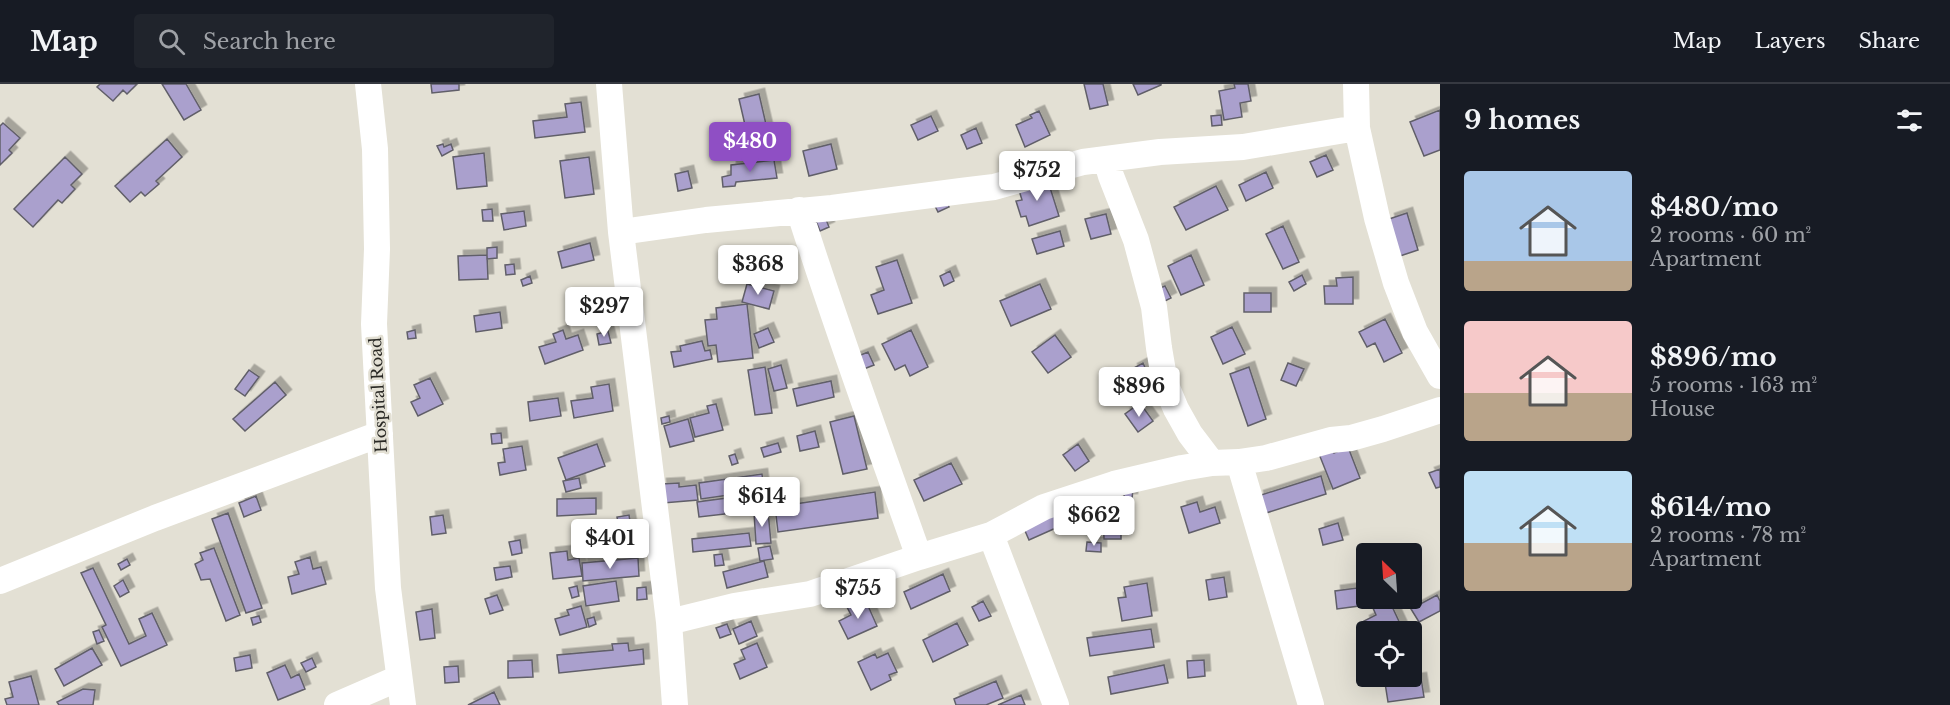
<!DOCTYPE html>
<html lang="en">
<head>
<meta charset="utf-8">
<style>
  body { margin:0; font-family:"Libre Baskerville",serif; background:#20242c; color:#f1f3f6; height:100vh; display:flex; flex-direction:column; font-size:22px; white-space:nowrap }
  * { box-sizing:border-box; margin:0 }
  p { font-size:20px; color:#9ea1a6 }
  .icon { flex:none; width:33px; height:33px; fill:none; stroke:currentColor; stroke-width:2; stroke-linecap:round; stroke-linejoin:round }
  .map { position:relative; flex:1; overflow:hidden }
  .panel { display:flex; flex-direction:column; background:#171b24; width:510px }
  .panel>* { flex:none }
  .needle { width:39px; rotate:335deg }
  .tools { position:absolute; left:1356px; top:459px; display:grid; gap:12px }
  .tools a { display:grid; place-items:center; width:66px; height:66px; border-radius:6px; background:#171b24; box-shadow:0 6px 24px #0002; font-size:30px }
  .price { position:absolute; translate:-50% -51px; padding:0 14px; border-radius:6px; background:#fff; color:#222; font-size:20px; line-height:39px; filter:drop-shadow(0 2px 3px #0008) }
  .price::after { content:''; position:absolute; left:50%; top:36px; width:18px; height:14px; margin-left:-9px; background:inherit; clip-path:polygon(0 0,100% 0,50% 100%) }
  .price.on { background:#8f4fc4; color:#fff }
  ul { padding:0; list-style:none }
  li { display:flex; align-items:center; gap:18px; height:150px; padding:0 24px }
  li span { display:grid; place-items:center; flex:none; width:168px; height:120px; border-radius:6px; color:#555 }
  li>.icon { margin-inline-start:auto }
  span .icon { width:72px; height:72px; fill:#fffc; stroke-width:1 }
  li b { font-size:26px }
  h2 { display:flex; justify-content:space-between; align-items:center; height:72px; padding:0 24px; font-size:26px }
  header { display:flex; align-items:center; gap:36px; box-sizing:border-box; height:84px; padding:0 30px; background:#171b24; border-bottom:2px solid #363941 }
  header strong { font-size:28px }
  nav { display:flex; gap:33px; margin-inline-start:auto; font-size:21px }
  .search { width:420px; height:54px; background:#20242c; display:flex; align-items:center; gap:15px; box-sizing:border-box; padding:0 21px; border-radius:6px; color:#9ea1a6; font-size:22px }
  main { display:flex; flex:1; min-height:0 }
  .map>svg:first-child { display:block }
  .building { fill:#aaa0cd; stroke:#615f69; stroke-width:1.5; filter:url(#shadow) }
  .lines { fill:none; stroke-linecap:round; stroke-linejoin:round }
  .minor { stroke:#fff; stroke-width:26 }
  .labels { text-anchor:middle; stroke-width:5; stroke-linejoin:round; paint-order:stroke }
  .street-label { font-size:16px; fill:#292824; stroke:#e3e0d4 }
</style>
</head>
<body>
<header>
<strong>Map</strong>
<div class="search"><svg class="icon" aria-label="search" viewBox="0 0 24 24"><circle cx="10" cy="10" r="6"/><path d="M15 15l6 6"/></svg>Search here</div>
<nav><a>Map</a><a>Layers</a><a>Share</a></nav>
</header>
<main>
<div class="map">
<svg width="1440" height="621" viewBox="0 0 1440 621">
  <defs>
    <filter id="shadow"><feDropShadow dx="5.5" dy="-5.5" stdDeviation="0" flood-color="#0004"/></filter>
  </defs>
  <rect width="100%" height="100%" fill="#e3e0d4"/>
  <path class="building" d="M100 0H137L127 10 123 6 113 17 97 3Z
    M162 0H186L201 26 184 36Z
    M431 0H459V6L432 9Z
    M1084 0H1103L1108 21 1090 25Z
    M1133 0H1161V1L1138 11Z
    M1234 0H1248L1251 17 1240 19 1242 33 1224 36 1219 7 1235 4Z
    M759 10 768 49 748 54 739 15Z
    M581 18 585 48 535 54 533 37 567 33 565 20Z
    M1440 26V66L1424 72 1410 38Z
    M1039 27 1050 51 1025 63 1016 41 1032 34 1030 31Z
    M1221 31 1222 41 1212 42 1211 32Z
    M931 32 938 47 918 56 911 41Z
    M3 39 20 54 9 66 12 69 0 81V42Z
    M976 44 982 59 967 65 961 51Z
    M167 55 182 73 156 97 159 100 145 112 141 108 130 118 115 102Z
    M443 60 444 63 451 60 453 66 442 72 437 62Z
    M831 60 837 85 809 92 803 67Z
    M484 69 487 102 457 105 453 73Z
    M1326 71 1333 86 1317 93 1310 78Z
    M65 73 82 90 71 101 75 105 62 119 58 116 33 143 14 125Z
    M589 73 594 110 565 114 560 77Z
    M774 76 777 94 736 98 735 102 723 103 722 93 731 91V81Z
    M688 87 692 104 678 107 675 90Z
    M1266 88 1273 104 1246 117 1239 101Z
    M1047 94 1059 132 1029 142 1026 132 1021 133 1016 117 1022 116 1018 103Z
    M1216 102 1228 126 1186 146 1174 123Z
    M945 115 949 123 938 128 934 120Z
    M492 125 493 137H483L482 126Z
    M524 127 526 142 504 146 501 130Z
    M1407 129 1418 166 1400 172 1389 135Z
    M1106 130 1111 150 1091 155 1085 135Z
    M825 133 829 143 820 147 816 137Z
    M1283 142 1299 178 1283 185 1266 150Z
    M1060 147 1064 162 1037 170 1032 155Z
    M590 159 594 176 562 184 558 168Z
    M497 163V174L487 175V164Z
    M487 171 488 195 459 196 458 172Z
    M1191 171 1204 201 1181 211 1168 182Z
    M897 176 912 219 878 230 871 211 884 206 876 183Z
    M514 180 515 190 506 191 505 181Z
    M950 187 954 197 944 202 940 192Z
    M1302 191 1306 200 1294 207 1289 198Z
    M530 192 532 199 523 202 521 196Z
    M1353 193V220H1325L1324 202H1337L1336 194Z
    M747 200 774 207 769 225 742 218Z
    M1040 200 1051 225 1011 242 1000 217Z
    M1165 202 1171 214 1159 220 1153 207Z
    M1244 209H1271V228H1244Z
    M747 220 753 274 718 278 716 261 708 262 705 236 717 235 716 224Z
    M500 228 502 244 476 248 474 232Z
    M1385 235 1402 269 1384 278 1375 259 1367 263 1359 248Z
    M1232 243 1245 270 1223 280 1211 253Z
    M768 244 774 258 759 264 754 250Z
    M415 246 416 254 408 255 407 248Z
    M563 246 566 255 578 251 583 266 545 280 539 263 556 258 553 250Z
    M911 246 928 283 910 292 905 281 895 286 882 260Z
    M608 247 611 259 599 261 597 250Z
    M1055 251 1071 273 1048 289 1032 268Z
    M702 257 705 267 710 266 712 275 674 283 671 268 681 267 680 262Z
    M868 268 874 281 856 288 851 275Z
    M1143 279 1147 288 1137 294 1132 285Z
    M1288 279 1304 285 1296 302 1281 296Z
    M781 281 787 304 774 307 768 285Z
    M765 283 772 329 755 331 748 286Z
    M1249 283 1266 335 1248 342 1230 290Z
    M249 286 259 293 245 312 235 305Z
    M430 294 443 320 418 332 411 318 420 314 414 301Z
    M831 297 834 313 797 322 793 305Z
    M275 298 286 311 245 347 233 335Z
    M609 300 613 327 574 334 571 317 593 314 591 303Z
    M558 314 561 332 530 337 528 318Z
    M1140 319 1153 337 1138 348 1125 330Z
    M716 320 723 346 695 353 690 334 709 329 707 322Z
    M669 332 670 338 662 340 661 334Z
    M854 332 867 385 843 390 830 338Z
    M688 335 694 357 670 363 664 342Z
    M815 347 819 363 800 367 797 352Z
    M501 349 502 359 492 360 491 350Z
    M778 359 781 368 764 373 761 364Z
    M1330 359 1334 369 1348 363 1360 394 1333 405 1317 365Z
    M597 360 605 382 566 396 558 374Z
    M1078 360 1089 377 1075 387 1063 371Z
    M522 362 526 386 500 391 498 379 505 378 503 365Z
    M735 370 738 379 732 381 729 372Z
    M951 379 962 400 924 417 914 396Z
    M1440 385V403L1436 404 1429 389Z
    M762 390 764 406 701 415 699 399Z
    M1321 392 1326 410 1263 430 1258 412Z
    M579 394 581 404 566 408 563 397Z
    M679 399V403L696 401 698 416 663 419 661 400Z
    M1124 405H1133L1132 415H1124Z
    M875 408 878 434 778 448 775 423Z
    M757 410 759 426 699 433 697 418Z
    M256 412 261 426 244 433 239 419Z
    M596 414V430L557 432V415Z
    M1197 418 1200 428 1215 423 1220 439 1189 449 1181 423Z
    M1060 423 1067 439 1029 456 1022 440Z
    M768 427 771 459 756 460 754 429Z
    M1103 427H1121V455H1104Z
    M228 429 262 524 246 529 212 435Z
    M443 431 446 449 432 451 430 433Z
    M629 431 631 442 619 444 617 433Z
    M1338 439 1343 456 1323 461 1319 445Z
    M749 449 751 462 693 468 692 455Z
    M520 456 522 469 512 471 509 458Z
    M1087 458 1101 459V468L1086 467Z
    M770 462 773 475 760 477 758 464Z
    M214 464 240 531 226 537 210 495 201 496 195 480 203 476 200 469Z
    M567 467 568 476 579 474 582 492 553 495 550 469Z
    M722 470 724 481 715 482 714 471Z
    M310 473 313 485 321 483 326 500 292 510 288 493 299 490 295 478Z
    M638 474 639 492 583 497 582 479Z
    M127 475 130 481 121 486 118 480Z
    M764 477 768 493 727 504 723 488Z
    M510 482 512 493 496 496 494 484Z
    M93 484 129 560 146 552 139 535 152 529 167 561 121 582 102 543 106 541 81 489Z
    M943 490 950 507 911 525 904 508Z
    M1224 493 1227 513 1209 516 1206 496Z
    M123 496 129 508 120 513 114 502Z
    M616 497 619 517 586 522 583 502Z
    M1147 499 1152 532 1122 537 1118 514 1126 513 1124 503Z
    M577 502 579 512 572 514 569 504Z
    M646 503 647 515 637 516V504Z
    M1357 504 1359 522 1337 525 1335 507Z
    M497 511 503 526 490 530 485 515Z
    M1437 511 1440 517V527L1419 538 1411 525Z
    M865 515 877 542 848 555 839 537 851 531 847 523Z
    M1389 516 1403 546 1400 548H1370L1364 537 1376 531 1373 524Z
    M983 517 991 532 979 537 972 523Z
    M581 522 587 543 560 551 555 535 569 531 567 526Z
    M432 525 435 554 420 556 416 528Z
    M259 532 261 538 253 541 251 534Z
    M594 533 596 540 589 543 587 535Z
    M751 537 757 552 739 560 733 545Z
    M957 539 968 561 933 578 923 556Z
    M727 540 731 550 720 554 716 544Z
    M1151 545 1154 563 1090 572 1087 554Z
    M99 546 104 557 97 560 93 548Z
    M628 559 629 567 643 565 644 580 559 589 557 571 613 566 612 560Z
    M757 559 767 583 740 595 734 580 745 575 741 566Z
    M92 564 102 581 64 602 55 585Z
    M888 569 897 588 889 591 891 596 871 606 858 578 875 570 877 574Z
    M250 571 252 584 236 587 234 574Z
    M312 574 316 583 306 588 301 579Z
    M532 576 533 593 508 594V577Z
    M1204 576 1205 592 1188 594 1187 577Z
    M285 581 291 594 299 590 305 605 278 616 267 589Z
    M1164 581 1168 599 1111 610 1108 593Z
    M458 582 459 598 445 599 444 583Z
    M31 592 39 621H7L5 615 13 613 9 598Z
    M1421 594 1424 613 1388 618 1385 599Z
    M996 597 1003 614 986 621H956L954 615Z
    M83 605 95 606 93 621H59L57 618Z
    M494 608 500 621H468Z
    M1021 611 1025 621H998Z"/>
  <g class="lines">
    <path class="minor" d="M368 0 375 65 377 165 374 240 388 504 403 621
      M609 0 621 148 669 538 675 621
      M1356 0 1357 44 1377 134 1396 199 1415 248 1440 292
      M1106 75 1111 92 1136 156 1154 223 1159 264 1165 299 1176 325 1190 350 1212 379
      M799 126C836 243 878 357 919 473
      M621 148 706 136 832 124 961 107 994 103 1083 78 1160 68 1243 63 1357 44
      M1239 378 1311 621
      M991 451 1056 621
      M0 497 155 434 380 350
      M669 538 734 522 810 510 919 473 991 451 1044 423 1114 400 1182 384 1212 379 1239 378 1266 374 1331 356 1351 354 1383 345 1440 326
      M337 621 399 594"/>
  </g>
  <g class="labels">
    <g class="street-label">
      <text transform="translate(378 311) rotate(-93)" y="6">Hospital Road</text>
    </g>
  </g>
</svg>
<div class="tools">
<a><svg class="needle" viewBox="-14 -14 28 28"><path d="M0-13l5 13h-10z" fill="#e53935"/><path d="M0 13l5-13h-10z" fill="#9ea1a6"/></svg></a>
<a><svg class="icon" aria-label="locate" viewBox="0 0 24 24"><circle cx="12" cy="12" r="6"/><path d="M12 2v4M12 18v4M2 12h4M18 12h4"/></svg></a>
</div>
<b class="price on" style="left:750px;top:89px">$480</b>
<b class="price" style="left:1037px;top:118px">$752</b>
<b class="price" style="left:758px;top:212px">$368</b>
<b class="price" style="left:604px;top:254px">$297</b>
<b class="price" style="left:1139px;top:334px">$896</b>
<b class="price" style="left:762px;top:444px">$614</b>
<b class="price" style="left:1094px;top:463px">$662</b>
<b class="price" style="left:610px;top:486px">$401</b>
<b class="price" style="left:858px;top:536px">$755</b>
</div>
<section class="panel">
<h2>9 homes<svg class="icon" aria-label="filters" viewBox="0 0 24 24"><path d="M4 7h16M4 17h16"/><circle cx="9" cy="7" r="2"/><circle cx="15" cy="17" r="2"/></svg></h2>
<ul>
<li><span style="background:linear-gradient(#a9c7e8 75%,#b9a48a 0)"><svg class="icon" aria-label="home" viewBox="0 0 24 24"><path d="M3 11l9-7 9 7M6 9v11h12V9"/></svg></span><div><b>$480/mo</b><p>2 rooms · 60 m²</p><p>Apartment</p></div></li>
<li><span style="background:linear-gradient(#f6c9c9 60%,#b9a48a 0)"><svg class="icon" aria-label="home" viewBox="0 0 24 24"><path d="M3 11l9-7 9 7M6 9v11h12V9"/></svg></span><div><b>$896/mo</b><p>5 rooms · 163 m²</p><p>House</p></div></li>
<li><span style="background:linear-gradient(#bfe0f5 60%,#b9a48a 0)"><svg class="icon" aria-label="home" viewBox="0 0 24 24"><path d="M3 11l9-7 9 7M6 9v11h12V9"/></svg></span><div><b>$614/mo</b><p>2 rooms · 78 m²</p><p>Apartment</p></div></li>
</ul>
</section>
</main>
</body>
</html>
